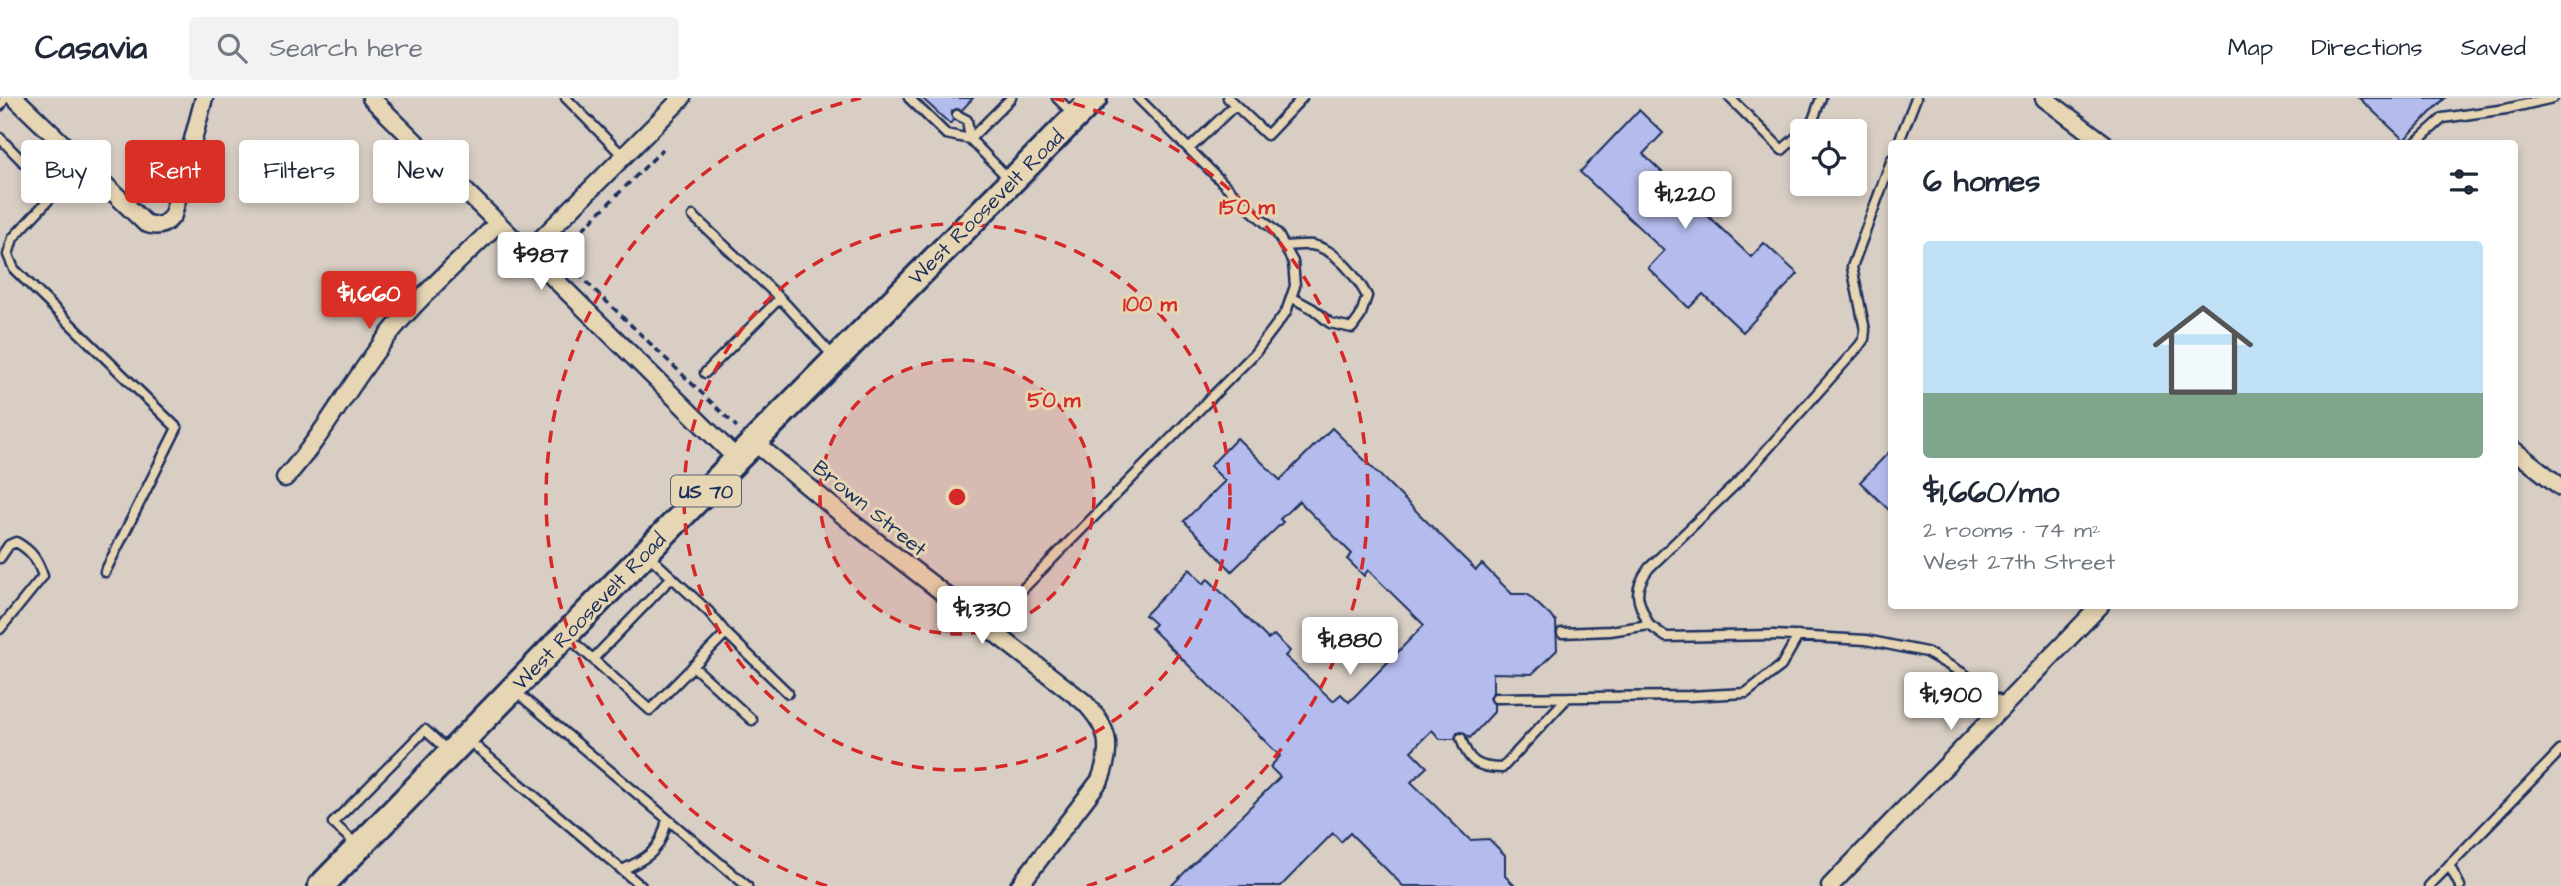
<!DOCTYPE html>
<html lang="en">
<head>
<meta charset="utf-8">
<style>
  body { margin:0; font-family:"Architects Daughter",sans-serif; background:#f2f2f3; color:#1f2937; height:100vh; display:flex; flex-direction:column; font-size:26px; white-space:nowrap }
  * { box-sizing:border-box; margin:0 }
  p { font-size:23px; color:#747a83 }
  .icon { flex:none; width:38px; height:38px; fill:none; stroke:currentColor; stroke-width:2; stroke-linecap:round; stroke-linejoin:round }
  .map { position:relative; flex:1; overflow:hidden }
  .panel { position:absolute; left:1888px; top:42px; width:630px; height:469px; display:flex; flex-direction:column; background:#fff; border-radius:7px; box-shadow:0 4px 10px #0003 }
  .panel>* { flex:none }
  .hud { position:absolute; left:21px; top:42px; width:665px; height:63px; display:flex; gap:14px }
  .buttons { position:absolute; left:1790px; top:21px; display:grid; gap:14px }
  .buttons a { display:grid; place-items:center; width:77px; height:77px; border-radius:7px; background:#fff; box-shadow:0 4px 10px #0003; font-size:35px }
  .price { position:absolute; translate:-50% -60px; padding:0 16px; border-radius:7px; background:#fff; color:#222; font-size:23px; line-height:46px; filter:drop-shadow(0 2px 4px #0008) }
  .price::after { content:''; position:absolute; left:50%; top:42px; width:21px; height:16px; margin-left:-10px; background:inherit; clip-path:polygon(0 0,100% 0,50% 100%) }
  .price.selected { background:#d93025; color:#fff }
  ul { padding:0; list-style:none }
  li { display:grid; align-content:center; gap:14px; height:371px; padding:0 35px }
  li span { display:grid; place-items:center; height:217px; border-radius:7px; color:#555 }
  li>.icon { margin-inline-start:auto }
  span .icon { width:126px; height:126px; fill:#fffc; stroke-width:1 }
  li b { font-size:30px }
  h2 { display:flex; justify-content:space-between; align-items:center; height:84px; padding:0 35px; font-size:30px }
  .pill { padding:0 24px; border-radius:7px; background:#fff; box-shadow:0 4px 10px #0003; font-size:24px; line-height:63px }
  .pill.selected { background:#d93025; color:#fff }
  header { display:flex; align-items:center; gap:42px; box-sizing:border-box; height:98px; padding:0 35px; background:#fff; border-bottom:2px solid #e0e1e3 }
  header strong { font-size:33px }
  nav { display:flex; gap:38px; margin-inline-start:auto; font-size:24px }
  .search { width:490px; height:63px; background:#f2f2f3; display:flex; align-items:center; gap:18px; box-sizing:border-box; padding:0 24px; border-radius:7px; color:#747a83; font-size:26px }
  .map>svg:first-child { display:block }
  .building { fill:#b4bced; stroke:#1b2f5e; stroke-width:2 }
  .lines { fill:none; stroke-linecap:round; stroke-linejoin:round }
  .lane-casing { stroke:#1b2f5e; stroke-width:13 }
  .street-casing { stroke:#1b2f5e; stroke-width:21 }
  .primary-casing { stroke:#1b2f5e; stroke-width:30 }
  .path { stroke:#1b2f5e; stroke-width:3.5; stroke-dasharray:7 5; stroke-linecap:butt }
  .lane { stroke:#e7d6b3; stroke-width:8 }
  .street { stroke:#e7d6b3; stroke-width:16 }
  .primary { stroke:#e7d6b3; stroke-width:24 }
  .ring { fill:none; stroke:#d62828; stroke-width:3.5; stroke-dasharray:12 9 }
  .labels { text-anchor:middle; stroke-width:6; stroke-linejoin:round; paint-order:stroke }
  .shield { fill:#e7d6b3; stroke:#586178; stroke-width:2 }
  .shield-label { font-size:19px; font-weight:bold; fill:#1b2f5e }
  .street-label { font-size:21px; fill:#1b2f5e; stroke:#e7d6b3 }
  .centre { fill:#d62828; stroke:#e7d6b3; stroke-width:3.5 }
  .ring-label { font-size:21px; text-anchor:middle; font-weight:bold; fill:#d62828; stroke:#e7d6b3; stroke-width:6; stroke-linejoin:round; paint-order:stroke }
</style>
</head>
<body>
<header>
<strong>Casavia</strong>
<div class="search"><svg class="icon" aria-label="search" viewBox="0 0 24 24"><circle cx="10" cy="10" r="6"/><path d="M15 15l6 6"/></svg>Search here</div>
<nav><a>Map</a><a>Directions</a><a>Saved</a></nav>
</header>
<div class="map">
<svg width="2561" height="788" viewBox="0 0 2561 788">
  <rect width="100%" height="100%" fill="#d8cec4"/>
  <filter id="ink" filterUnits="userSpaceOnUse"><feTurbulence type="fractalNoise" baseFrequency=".0143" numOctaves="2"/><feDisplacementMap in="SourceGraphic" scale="14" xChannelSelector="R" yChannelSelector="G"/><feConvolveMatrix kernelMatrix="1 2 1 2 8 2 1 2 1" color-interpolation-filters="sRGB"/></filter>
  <g filter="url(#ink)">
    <path class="building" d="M922 0H973L962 12 956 11 952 13 953 22 950 26Z
      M2359 0H2445L2404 42Z
      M1639 12 1663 35 1643 56 1751 159 1764 145 1798 176 1743 234 1703 196 1689 210 1648 170 1664 153 1580 74Z
      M1332 330 1476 472 1482 466 1512 496H1527L1556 523 1557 552 1532 576 1493 575V594L1490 601 1494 606V614L1470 640 1462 634 1457 635 1455 641H1440L1432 632 1411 653 1427 669 1411 684 1470 742 1489 741 1505 757V778L1515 788H1403L1350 735 1341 744 1333 735 1281 788H1171L1280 679 1270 669 1280 658 1151 530 1155 526 1145 517 1190 471 1203 486 1208 481 1268 541 1274 537 1290 553 1285 558 1333 603 1341 596 1349 604 1424 527 1368 472 1364 478 1347 461 1352 456 1299 403 1280 421 1283 424 1232 473 1184 423 1225 383 1210 368 1237 340 1280 382Z
      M1892 351V415L1860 384Z"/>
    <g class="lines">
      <g class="lane-casing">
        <path id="lane" d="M566 0 623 58
          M909 0 946 36 970 41 1011 0
          M1057 0 1075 18
          M1228 0 1267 37 1302 0
          M1730 0 1782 52 1802 34
          M0 8 5 0
          M957 17 967 22 970 41 1010 82
          M1803 33 1813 22 1821 0
          M0 40 54 96
          M1898 46 1916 0
          M2414 46 2443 20 2506 11 2553 0
          M1189 51 1235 7
          M83 65 13 140 8 157 14 171 177 330 105 474
          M693 118 780 200 834 259
          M1284 148C1293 148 1304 146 1312 147 1336 151 1356 178 1367 198L1360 219 1352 230 1330 225 1313 211 1291 199
          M705 275 780 200
          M649 458 709 514 726 535
          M0 460 9 447 16 444C32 453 37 461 43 478L0 531
          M1649 527 1666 539 1774 537 1866 542 1926 554 1964 576 2004 606
          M989 530 1014 500 1255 255 1286 214 1295 188 1293 164 1277 135 1240 102 1138 0
          M1562 535 1610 533 1649 527C1637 502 1632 493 1649 470L1740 382 1859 248 1864 241 1865 232 1852 169 1892 61
          M568 539 650 612 726 535 788 595
          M593 561 672 479
          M693 568 752 622
          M515 593 747 788
          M1496 600 1689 598 1746 595 1781 568 1798 538
          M1461 640C1468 664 1478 670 1502 670L1567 600
          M467 641 641 788
          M357 747 333 725 425 632 448 653
          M2449 767 2460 788
          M622 772C650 759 661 752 667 721
          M2429 788 2561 652"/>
      </g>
      <g class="street-casing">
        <path id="street" d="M15 0 145 125C157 130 165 128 173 117L204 0
          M371 0 737 361
          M2044 0 2105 46
          M528 154 682 0
          M754 344 850 423 1084 604C1109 630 1113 648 1100 682L1019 788
          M2515 353 2561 389
          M285 380C327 334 355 276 395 229 426 192 463 160 497 126
          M1830 788 2100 508"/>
      </g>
      <g class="primary-casing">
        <path id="primary" d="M321 788 737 361 1094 0"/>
      </g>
      <path class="path" d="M552 151 737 329
        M557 157 663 51"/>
      <use href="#lane" class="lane"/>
      <use href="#street" class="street"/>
      <use href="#primary" class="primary"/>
    </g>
  </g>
  <circle cx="957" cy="399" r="137" fill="#d62828" fill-opacity=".12"/>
  <g class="ring">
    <circle cx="957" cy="399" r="137"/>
    <circle cx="957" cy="399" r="273"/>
    <path d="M827 788A410 410 0 0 1 861 0M1053 0A410 410 0 0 1 1087 788"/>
  </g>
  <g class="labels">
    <rect class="shield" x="671" y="377.5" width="70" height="31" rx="5"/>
    <g class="shield-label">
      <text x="706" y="400">US 70</text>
    </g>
    <g class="street-label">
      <text transform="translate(986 109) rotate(-45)" y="7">West Roosevelt Road</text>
      <text transform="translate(870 410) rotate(39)" y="7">Brown Street</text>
      <text transform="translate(589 513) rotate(-46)" y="7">West Roosevelt Road</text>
    </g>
  </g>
  <circle cx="957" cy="399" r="10" class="centre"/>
  <g class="ring-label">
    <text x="1247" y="116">150 m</text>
    <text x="1150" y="213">100 m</text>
    <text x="1054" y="309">50 m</text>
  </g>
</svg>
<div class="buttons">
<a><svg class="icon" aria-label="locate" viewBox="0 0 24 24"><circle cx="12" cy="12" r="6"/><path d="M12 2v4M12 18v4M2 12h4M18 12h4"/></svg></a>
</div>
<b class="price" style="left:1685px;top:133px">$1,220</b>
<b class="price" style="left:541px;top:194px">$987</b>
<b class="price selected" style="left:369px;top:233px">$1,660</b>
<b class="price" style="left:982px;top:548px">$1,330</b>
<b class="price" style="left:1350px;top:579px">$1,880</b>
<b class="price" style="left:1951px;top:634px">$1,900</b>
<div class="hud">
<a class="pill">Buy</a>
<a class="pill selected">Rent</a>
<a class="pill">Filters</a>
<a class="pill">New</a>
</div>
<section class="panel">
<h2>6 homes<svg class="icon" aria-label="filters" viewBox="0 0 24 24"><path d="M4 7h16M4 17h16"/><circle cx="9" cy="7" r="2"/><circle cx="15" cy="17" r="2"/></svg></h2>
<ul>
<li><span style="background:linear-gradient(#bfe0f5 70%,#7fa58c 0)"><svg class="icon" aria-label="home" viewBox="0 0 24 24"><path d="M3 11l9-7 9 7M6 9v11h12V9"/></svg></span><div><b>$1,660/mo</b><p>2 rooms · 74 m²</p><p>West 27th Street</p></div></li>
</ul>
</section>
</div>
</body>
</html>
